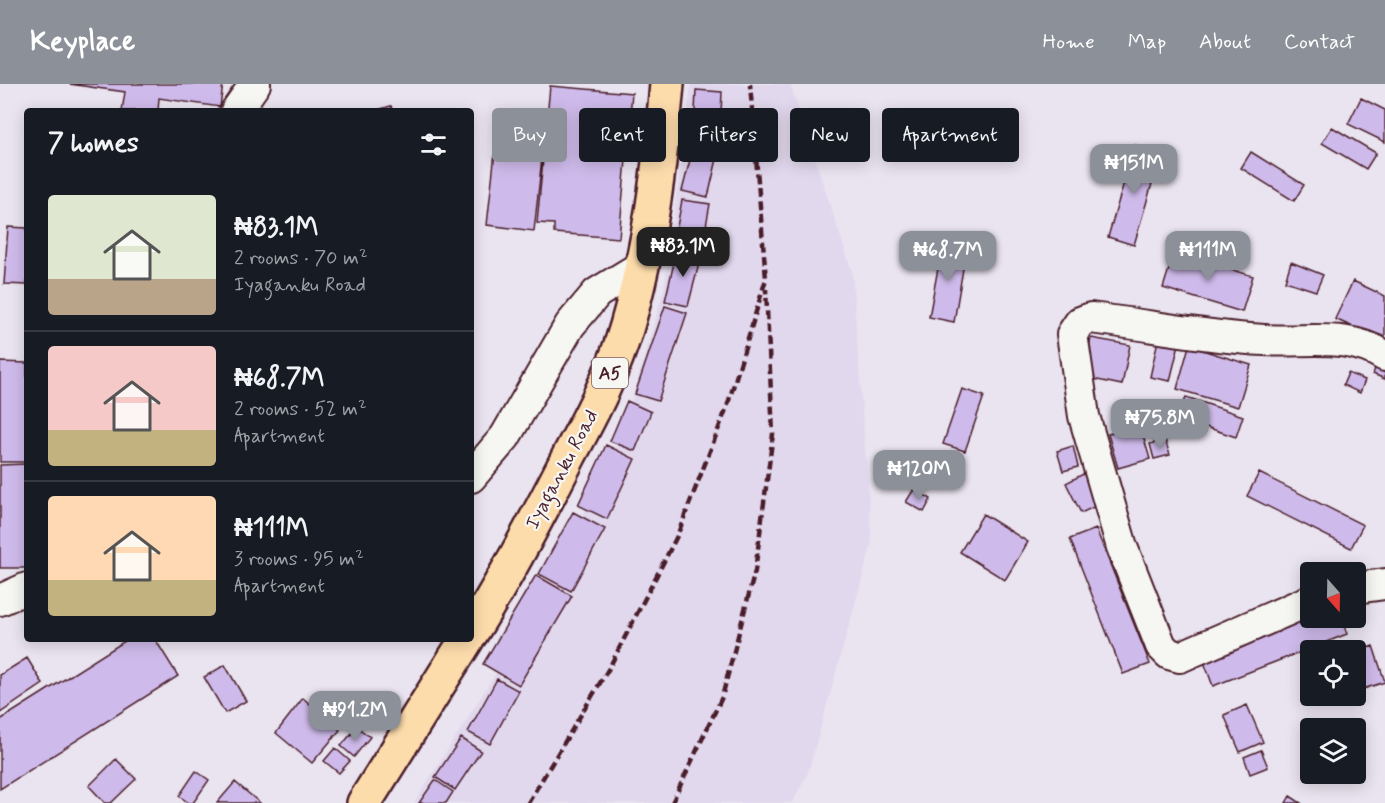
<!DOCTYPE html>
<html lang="en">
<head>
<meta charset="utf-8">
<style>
  body { margin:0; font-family:Mynerve,sans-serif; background:#242831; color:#f1f3f6; height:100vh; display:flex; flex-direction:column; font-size:22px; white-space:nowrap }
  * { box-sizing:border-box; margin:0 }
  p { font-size:20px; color:#9ea1a6 }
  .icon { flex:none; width:33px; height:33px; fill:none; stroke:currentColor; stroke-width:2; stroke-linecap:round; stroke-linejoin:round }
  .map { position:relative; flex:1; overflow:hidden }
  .panel { position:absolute; left:24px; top:24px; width:450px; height:534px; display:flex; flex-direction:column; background:#171b24; border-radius:6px; box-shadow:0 3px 15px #0003 }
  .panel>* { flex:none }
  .banner { position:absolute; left:492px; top:24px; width:570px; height:54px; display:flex; gap:12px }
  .needle { width:39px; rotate:160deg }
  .buttons { position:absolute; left:1300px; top:478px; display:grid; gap:12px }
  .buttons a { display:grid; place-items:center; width:66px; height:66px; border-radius:6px; background:#171b24; box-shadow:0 3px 15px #0003; font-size:30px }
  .price { position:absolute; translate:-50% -51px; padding:0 14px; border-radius:12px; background:#8c9099; color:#fff; font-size:20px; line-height:39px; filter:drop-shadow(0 2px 3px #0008) }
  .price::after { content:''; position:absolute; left:50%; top:36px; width:18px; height:14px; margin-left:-9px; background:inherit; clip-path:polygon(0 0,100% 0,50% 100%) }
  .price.current { background:#222; color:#fff }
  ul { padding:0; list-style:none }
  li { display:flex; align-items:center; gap:18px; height:150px; padding:0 24px }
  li+li { border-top:2px solid #363941 }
  li span { display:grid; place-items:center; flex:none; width:168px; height:120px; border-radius:6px; color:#555 }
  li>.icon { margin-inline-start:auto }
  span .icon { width:72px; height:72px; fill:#fffc; stroke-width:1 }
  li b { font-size:26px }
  h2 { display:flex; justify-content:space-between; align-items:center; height:72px; padding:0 24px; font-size:26px }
  .pill { padding:0 21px; border-radius:6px; background:#171b24; box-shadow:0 3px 15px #0003; font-size:21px; line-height:54px }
  .pill.current { background:#8c9099; color:#fff }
  header { display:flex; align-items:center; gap:36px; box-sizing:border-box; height:84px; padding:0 30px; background:#8c9099; color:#fff }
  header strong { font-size:28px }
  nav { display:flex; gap:33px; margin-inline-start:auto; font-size:21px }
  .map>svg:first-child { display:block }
  .built { fill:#e2d8ee }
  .building { fill:#cfbbeb; stroke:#4a1f2b; stroke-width:1.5 }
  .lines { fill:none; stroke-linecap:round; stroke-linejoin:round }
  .minor-casing { stroke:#4a1f2b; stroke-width:34 }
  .highway-casing { stroke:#4a1f2b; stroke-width:38 }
  .minor { stroke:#f6f6f2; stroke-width:30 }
  .highway { stroke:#fddcac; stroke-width:33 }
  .rail { stroke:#4a1f2b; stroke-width:4.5; stroke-dasharray:9 4.5; stroke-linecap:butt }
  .labels { text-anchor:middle; stroke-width:4.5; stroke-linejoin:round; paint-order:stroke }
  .shield { fill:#f6f6f2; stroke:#7e6067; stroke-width:1.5 }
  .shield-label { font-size:18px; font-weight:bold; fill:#4a1f2b }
  .street-label { font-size:20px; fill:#4a1f2b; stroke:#f6f6f2 }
</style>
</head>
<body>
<header>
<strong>Keyplace</strong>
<nav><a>Home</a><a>Map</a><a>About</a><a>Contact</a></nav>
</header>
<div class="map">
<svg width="1385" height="719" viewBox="0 0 1385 719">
  <rect width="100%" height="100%" fill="#eae4f0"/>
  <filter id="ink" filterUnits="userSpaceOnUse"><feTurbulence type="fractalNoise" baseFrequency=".0167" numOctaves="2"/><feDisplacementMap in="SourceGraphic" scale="12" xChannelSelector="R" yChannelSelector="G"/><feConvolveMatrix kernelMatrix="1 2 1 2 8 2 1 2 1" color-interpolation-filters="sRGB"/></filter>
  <g filter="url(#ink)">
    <path class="built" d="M691 0H790L852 187 872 459 808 689 792 719H414L538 522 621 353 664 205Z"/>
    <path class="building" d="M69 0H223L220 23 159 14 158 27H122L125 8Z
      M550 2 632 9 619 154 554 149V140L537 139Z
      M696 6 722 8 721 29 695 28Z
      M1361 14 1385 26V58L1348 40Z
      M391 22 393 27H374Z
      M705 38 721 42 713 69 697 63Z
      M1332 43 1376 69 1366 85 1322 59Z
      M497 50 544 55 534 147 487 141Z
      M1135 61 1161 69 1134 161 1108 153Z
      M692 68 717 75 708 113 682 107Z
      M1251 68 1304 101 1294 117 1241 84Z
      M682 116 710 120 702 164 674 159Z
      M8 143 27 144V201L4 200Z
      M943 157 967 161 954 238 929 233Z
      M677 166 701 172 688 222 665 217Z
      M1174 169 1253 192 1242 228 1163 204Z
      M1291 178 1323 191 1316 207 1285 197Z
      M1353 197 1385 212V257L1335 235Z
      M665 222 687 229 658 317 635 310Z
      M1091 254 1130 261 1122 301 1083 293Z
      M1158 256 1179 260 1170 297 1150 293Z
      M1189 262 1251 281 1238 323 1177 305Z
      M0 278 27 279V378H0Z
      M1376 282 1385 286V295L1373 290Z
      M1348 289 1365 296 1360 309 1343 301Z
      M962 305 984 312 965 367 943 360Z
      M1186 313 1243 332 1236 353 1179 334Z
      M627 317 651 328 635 367 610 357Z
      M1140 341 1150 375 1118 384 1108 350Z
      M1165 356 1170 371 1154 375 1150 360Z
      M606 361 635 375 607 435 578 421Z
      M1073 362 1078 383 1063 387 1057 367Z
      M27 380V484H0V381Z
      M1087 388 1102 419 1081 429 1066 399Z
      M1259 389 1363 441 1351 464 1247 412Z
      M914 405 931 415 924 428 906 418Z
      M573 428 605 445 571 507 539 490Z
      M983 430 1028 458 1005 496 960 468Z
      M1096 445 1150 580 1123 590 1070 455Z
      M536 491 572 512 519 601 483 580Z
      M1311 527V534H1341L1347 550 1213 602 1201 570Z
      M128 555H155L178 592 0 705V636Z
      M1373 562 1385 598 1363 605 1356 583V568Z
      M27 574 43 600 0 629V591Z
      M225 581 246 617 225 629 204 593Z
      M497 595 519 607 490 660 468 648Z
      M303 614 340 646 312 679 276 649Z
      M1247 621 1263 658 1240 668 1224 631Z
      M357 643 370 653 354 673 341 662Z
      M461 654 481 667 455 706 435 693Z
      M335 664 350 677 339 689 324 677Z
      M1261 666 1268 683 1250 690 1244 673Z
      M116 675 136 695 111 719H105L89 702Z
      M196 687 209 696 193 719H189L179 712Z
      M435 696 453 708 446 719H419Z
      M235 698 260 719H217Z
      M1290 712 1301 719H1286Z"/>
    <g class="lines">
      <g class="minor-casing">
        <path id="minor" d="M236 27 255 0
          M471 393 505 353 570 241 597 209 643 181
          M1356 504 1385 500
          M0 516 27 504
          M1311 516 1180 573 1169 570 1161 562 1122 463 1084 332 1072 250 1080 238 1091 234C1148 241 1207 253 1264 256 1307 259 1347 248 1385 272"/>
      </g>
      <g class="highway-casing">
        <path id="highway" d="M471 549C507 492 539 431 570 370 592 329 614 287 627 242 650 163 660 81 667 0
          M364 719 467 555"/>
      </g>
      <use href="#minor" class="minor"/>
      <use href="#highway" class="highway"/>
      <path class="rail" d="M528 719 609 584 677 452 727 323 766 195 750 0
        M672 719 722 613 755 487 773 350 766 205"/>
    </g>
  </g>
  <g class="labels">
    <rect class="shield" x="592" y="274" width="36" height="30" rx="4.5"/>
    <g class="shield-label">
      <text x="610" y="295">A5</text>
    </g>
    <g class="street-label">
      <text transform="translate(561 385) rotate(-62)" y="7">Iyaganku Road</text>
    </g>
  </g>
</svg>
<div class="buttons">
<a><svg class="needle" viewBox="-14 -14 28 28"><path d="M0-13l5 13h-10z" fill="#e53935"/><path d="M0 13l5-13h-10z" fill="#9ea1a6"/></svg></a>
<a><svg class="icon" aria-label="locate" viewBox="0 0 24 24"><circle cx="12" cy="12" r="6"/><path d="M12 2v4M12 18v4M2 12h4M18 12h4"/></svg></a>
<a><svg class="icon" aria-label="layers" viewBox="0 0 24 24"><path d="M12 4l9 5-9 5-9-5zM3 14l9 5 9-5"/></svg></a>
</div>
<b class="price" style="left:1134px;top:111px">₦151M</b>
<b class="price current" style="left:683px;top:194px">₦83.1M</b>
<b class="price" style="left:948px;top:198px">₦68.7M</b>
<b class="price" style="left:1208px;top:198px">₦111M</b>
<b class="price" style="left:1160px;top:366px">₦75.8M</b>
<b class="price" style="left:919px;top:417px">₦120M</b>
<b class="price" style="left:355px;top:658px">₦91.2M</b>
<div class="banner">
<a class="pill current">Buy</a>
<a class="pill">Rent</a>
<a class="pill">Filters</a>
<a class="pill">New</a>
<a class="pill">Apartment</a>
</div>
<section class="panel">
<h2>7 homes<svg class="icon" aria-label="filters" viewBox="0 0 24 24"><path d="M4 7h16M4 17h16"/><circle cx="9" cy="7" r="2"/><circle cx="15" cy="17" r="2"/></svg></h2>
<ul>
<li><span style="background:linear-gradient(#dfe7d0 70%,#b9a48a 0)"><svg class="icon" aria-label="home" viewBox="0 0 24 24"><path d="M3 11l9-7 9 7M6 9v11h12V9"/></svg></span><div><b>₦83.1M</b><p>2 rooms · 70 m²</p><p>Iyaganku Road</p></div></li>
<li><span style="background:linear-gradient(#f6c9c9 70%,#c2b280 0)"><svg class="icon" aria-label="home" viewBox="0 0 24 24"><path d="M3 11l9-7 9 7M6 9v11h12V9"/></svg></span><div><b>₦68.7M</b><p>2 rooms · 52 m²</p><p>Apartment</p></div></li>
<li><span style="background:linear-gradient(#ffd9b3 70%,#c2b280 0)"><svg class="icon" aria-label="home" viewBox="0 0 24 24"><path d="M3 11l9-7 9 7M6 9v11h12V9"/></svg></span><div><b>₦111M</b><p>3 rooms · 95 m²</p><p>Apartment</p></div></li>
</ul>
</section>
</div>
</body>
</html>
